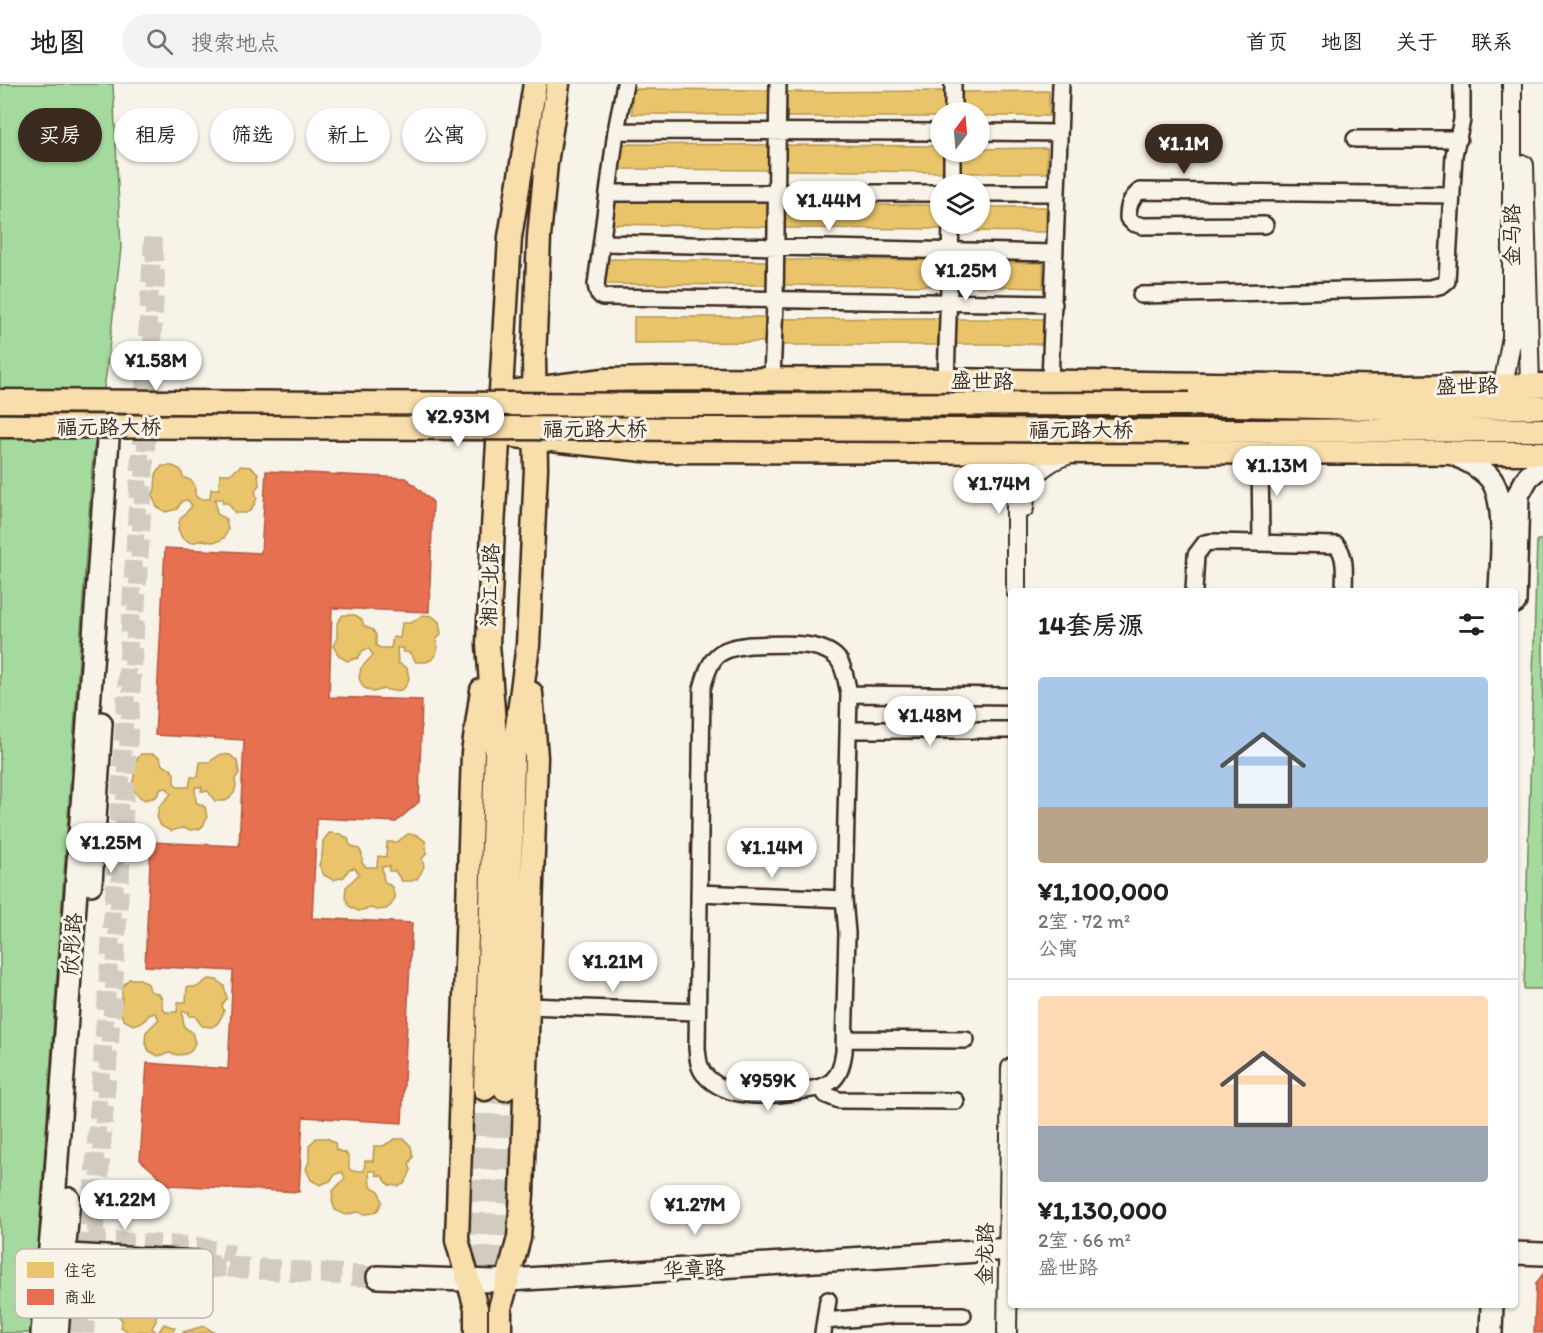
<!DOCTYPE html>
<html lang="zh">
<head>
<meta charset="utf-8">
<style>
  body { margin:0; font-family:Itim,"LXGW WenKai TC",sans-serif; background:#f2f2f2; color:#222; height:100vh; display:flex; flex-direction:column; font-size:22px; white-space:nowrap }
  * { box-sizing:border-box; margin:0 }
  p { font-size:20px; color:#767676 }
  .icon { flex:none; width:33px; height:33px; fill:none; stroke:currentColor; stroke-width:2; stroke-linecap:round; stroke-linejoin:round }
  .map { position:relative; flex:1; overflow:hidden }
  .sheet { position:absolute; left:1008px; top:504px; width:510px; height:720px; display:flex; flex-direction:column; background:#fff; border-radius:6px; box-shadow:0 2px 4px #0004 }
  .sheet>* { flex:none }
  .top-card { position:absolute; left:18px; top:24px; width:570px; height:54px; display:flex; gap:12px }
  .needle { width:39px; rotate:16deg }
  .controls { position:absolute; left:930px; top:18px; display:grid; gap:12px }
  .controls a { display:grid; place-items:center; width:60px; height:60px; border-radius:50%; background:#fff; box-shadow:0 2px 4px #0004; font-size:30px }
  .price { position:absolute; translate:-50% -51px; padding:0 14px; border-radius:21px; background:#fff; color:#222; font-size:20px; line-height:39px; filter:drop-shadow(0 2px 3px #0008) }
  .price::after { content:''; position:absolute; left:50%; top:36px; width:18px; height:14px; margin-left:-9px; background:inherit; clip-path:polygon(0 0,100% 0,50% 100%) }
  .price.current { background:#3b2a1e; color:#fff }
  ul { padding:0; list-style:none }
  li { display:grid; align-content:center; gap:12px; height:318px; padding:0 30px }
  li+li { border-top:2px solid #e0e0e0 }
  li span { display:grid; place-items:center; height:186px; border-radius:6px; color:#555 }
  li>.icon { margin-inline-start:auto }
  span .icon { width:108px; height:108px; fill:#fffc; stroke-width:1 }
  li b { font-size:26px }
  h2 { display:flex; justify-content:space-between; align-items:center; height:72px; padding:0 30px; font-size:26px }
  .tag { padding:0 21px; border-radius:27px; background:#fff; box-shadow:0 2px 4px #0004; font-size:21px; line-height:54px }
  .tag.current { background:#3b2a1e; color:#fff }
  header { display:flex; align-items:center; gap:36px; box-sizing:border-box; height:84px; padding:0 30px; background:#fff; border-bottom:2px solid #e0e0e0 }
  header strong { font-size:28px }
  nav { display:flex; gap:33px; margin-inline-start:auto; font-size:21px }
  .search { width:420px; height:54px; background:#f2f2f2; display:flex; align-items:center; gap:15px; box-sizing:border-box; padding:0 21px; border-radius:33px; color:#767676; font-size:22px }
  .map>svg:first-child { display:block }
  .green { fill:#a4da9e; stroke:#70825e; stroke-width:1.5 }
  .homes { fill:#e9c46a; stroke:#b59653; stroke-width:1.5 }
  .shops { fill:#e76f51; stroke:#b35a42; stroke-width:1.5 }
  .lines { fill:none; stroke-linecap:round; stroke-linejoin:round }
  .tertiary-tunnel { stroke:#d1cbc0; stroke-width:18; stroke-dasharray:18 9; stroke-linecap:butt }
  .secondary-tunnel { stroke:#d1cbc0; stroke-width:21; stroke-dasharray:21 10; stroke-linecap:butt }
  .primary-tunnel { stroke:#d1cbc0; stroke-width:22; stroke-dasharray:22 11; stroke-linecap:butt }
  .minor-casing { stroke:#3b2a1e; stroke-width:20 }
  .tertiary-casing { stroke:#3b2a1e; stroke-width:22 }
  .secondary-casing { stroke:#3b2a1e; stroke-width:26 }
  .primary-casing { stroke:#3b2a1e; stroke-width:27 }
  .minor { stroke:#f7f3e8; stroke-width:15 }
  .tertiary { stroke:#f7f3e8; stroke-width:18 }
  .secondary { stroke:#f7f3e8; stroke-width:21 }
  .primary { stroke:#f8deab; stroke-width:22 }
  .primary-bridge-casing { stroke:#3b2a1e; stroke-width:27; stroke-linecap:butt }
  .primary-bridge { stroke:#f8deab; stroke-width:22 }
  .labels { text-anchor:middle; stroke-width:6; stroke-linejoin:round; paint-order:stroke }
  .street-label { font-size:21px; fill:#3b2a1e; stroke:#f7f3e8 }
  .key { fill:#f7f3e8; stroke:#bfb7ab; stroke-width:1.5 }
  .key-label { font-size:16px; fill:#3b2a1e }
</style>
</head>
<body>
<header>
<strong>地图</strong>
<div class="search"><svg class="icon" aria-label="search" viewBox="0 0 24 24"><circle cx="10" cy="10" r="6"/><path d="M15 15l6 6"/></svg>搜索地点</div>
<nav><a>首页</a><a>地图</a><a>关于</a><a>联系</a></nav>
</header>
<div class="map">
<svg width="1543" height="1249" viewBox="0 0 1543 1249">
  <rect width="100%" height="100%" fill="#f7f3e8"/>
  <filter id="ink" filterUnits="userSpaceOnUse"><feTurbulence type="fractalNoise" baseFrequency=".0167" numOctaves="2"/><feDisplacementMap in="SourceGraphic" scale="12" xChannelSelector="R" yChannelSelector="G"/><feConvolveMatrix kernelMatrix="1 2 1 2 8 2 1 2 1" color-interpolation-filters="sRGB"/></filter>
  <g filter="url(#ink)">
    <path class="green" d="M0 0H113L121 164 106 291 93 372 32 1249H0Z
      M1537 456H1543V905H1524Z"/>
    <path class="homes" d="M632 5 769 6V31L632 30Z
      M948 7V28H940V33H785L784 8Z
      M1049 7V32H980V28H960V8Z
      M620 60 770 61V86L619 85Z
      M784 61 940 62V68H945V88L784 86Z
      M1047 64V89H961L960 68H980V65Z
      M610 116 769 118V143L610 140Z
      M783 120 940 121V140H947V145L783 144Z
      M980 123H1046V148L960 147V140H980Z
      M603 175 769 177V201L603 200Z
      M783 176H944V202L783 201Z
      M959 178 1043 179V204L959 202Z
      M634 233H768L769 258 634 259Z
      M941 234V261H781V235Z
      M956 235H1043V260H956Z
      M162 382H173L181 386 183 393 192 397 195 402V411L199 415H210L211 405H219L220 390H230L241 382 250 383 258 389 259 401 255 407 257 414 254 421 250 427 245 429H235L228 419H222L223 415H215L217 430 226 435 228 446 224 454 219 457 211 458 203 456 191 459 182 454 178 445 180 435 192 422 188 416 182 417 177 425 166 428 157 423 152 412 155 405 156 390Z
      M343 531H355L362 536 364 542 373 546 376 551V561L380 564H391L393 553 400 554 402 539H411L423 531 432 532 439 538 441 550 436 556 438 563 436 570 431 576 426 578H416L410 569 403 568 404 564H397L398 579 407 584 409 595 405 603 401 606 393 607 384 605 373 608 363 603 359 594 361 584 373 571 369 565 363 566 358 574 347 577 339 572 333 562 337 554V539Z
      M141 670H153L160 674 162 681 171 685 174 690V699L178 703H189L191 693H198L200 678H209L221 670 230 671 237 677 239 689 235 695 236 702 234 709 229 715 225 717H215L208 707H201L202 703H195L196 718 205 723 207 734 203 742 199 745 191 746 182 744 171 747 161 742 157 733 159 723 171 710 167 704 161 705 156 713 145 716 137 711 132 701 134 693 135 678Z
      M329 749 340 750 348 754 350 761 359 765 362 770V779L366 783H377L378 772 386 773 387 758H397L408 750 417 751 425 757 427 769 422 775 424 782 421 789 417 795 412 797H402L395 787H389L390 782 382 783 384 797 392 803 395 814 391 821 386 825 378 826 370 824 358 827 349 822 345 813 346 803 359 790 355 784 349 785 344 793 333 796 324 791 319 781 322 772 323 757Z
      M129 895H140L148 900 150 907 159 910 162 915V924L166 928H177L178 918H186L187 903H197L208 895 217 896 224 902 227 914 222 921 224 927 221 934 217 940 212 943 202 942 195 932H189V928H182L184 943 192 948 195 959 191 967 186 970 178 971 170 969 158 972 149 967 145 958 146 948 159 935 155 929 149 931 143 938 133 941 124 936 119 926 122 918V903Z
      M316 1054H327L335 1059 336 1066 346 1069 349 1074V1084L352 1087H364L365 1077H373L374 1062H383L395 1055H404L411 1062 413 1073 409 1080 411 1086 408 1093 404 1100 399 1102 389 1101 382 1092 376 1091V1087H369L370 1102 379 1107 382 1118 378 1126 373 1129 365 1130 357 1128 345 1131 335 1126 332 1117 333 1107 345 1094 342 1088 336 1090 330 1097 320 1101 311 1096 306 1085 309 1077V1062Z
      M123 1208H133L143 1212 156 1226V1237L152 1244 157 1249 141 1247 130 1249 121 1243 122 1236 114 1228V1218Z
      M164 1240 175 1244 172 1249H158Z
      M204 1242 215 1249H183V1248Z"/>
    <path class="shops" d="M266 387 406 394 433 418 429 528 332 524 329 613 422 616 419 718 396 738 317 734 312 834 412 839 402 1039 303 1033 299 1108 169 1101 140 1076 147 979 228 985 233 887 145 882 151 758 239 762 244 656 155 651 165 464 261 469Z
      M1543 1190V1249H1534L1536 1199Z"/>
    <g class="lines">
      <path class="tertiary-tunnel" d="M88 1155 198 1162 233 1170
        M180 1186 196 1187 231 1183
        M79 1249 93 1102 115 796 153 152 156 193 114 903 99 1102 85 1249"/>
      <path class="secondary-tunnel" d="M197 1178 231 1183 378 1193"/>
      <path class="primary-tunnel" d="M480 1217 485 1005
        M496 1218 505 1005"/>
      <g class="minor-casing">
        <path id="minor" d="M625 0 616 47 596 201 598 209 602 213 1054 220
          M953 28V0
          M616 47 940 48
          M980 48 1059 49
          M1355 55H1459
          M952 100V68
          M609 109H940
          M980 109H1057
          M1265 141 1143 142 1133 139 1128 134C1128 122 1130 115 1140 107L1452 111
          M602 159 1055 169
          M1141 211 1431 204 1442 201 1447 197 1454 71 1462 36V0
          M772 295 775 217 778 0
          M946 296 951 140
          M1050 298 1061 0
          M1260 369 1261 458
          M1194 507 1196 471 1205 459 1212 458 1337 461C1347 474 1344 492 1344 507
          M750 561C775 561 825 554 840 578 845 587 847 600 849 610L844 815 847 849 844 968C842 979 841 989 832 997 825 1003 815 1005 806 1006 774 1012 728 1018 704 990 698 983 698 973 697 964L702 605C711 572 716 565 750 561Z
          M849 610 1011 612
          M849 646H1011
          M699 809 844 815
          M527 922 697 928
          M845 955 966 956
          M821 1003 826 1011 839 1016 956 1017
          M825 1237 894 1231H963
          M823 1249 828 1216"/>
      </g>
      <g class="tertiary-casing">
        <path id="tertiary" d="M1524 81 1530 301
          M1503 302 1512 253V0
          M972 370 992 378 1002 385 1016 404V507
          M1024 424C1025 395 1043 378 1070 370
          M1007 1249 1011 984"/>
      </g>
      <g class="secondary-casing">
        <path id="secondary" d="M1451 369C1465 375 1480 382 1490 394 1508 416 1501 478 1500 507
          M1515 518 1518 411 1528 393 1543 380
          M91 800 101 639
          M1515 1169 1543 1170
          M50 1170 197 1178
          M378 1193 493 1197 1011 1165
          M42 1249 53 1132 110 327H136
          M57 1249 69 1115
          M1491 1249 1492 1221"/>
      </g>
      <g class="primary-casing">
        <path id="primary" d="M502 309 604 296 655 295 946 296 1408 303 1543 301
          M1189 320 1409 325 1543 323
          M1189 347 1543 346
          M515 352 653 367 1543 369
          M485 1005 496 667 488 560 493 444 510 153 535 0
          M505 1005 513 673 528 561 536 384 534 276 539 153 546 79 558 0
          M476 1249V1224L457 1156 473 669 482 606
          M500 1249V1224L519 1154 522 1109 536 673 531 609"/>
      </g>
      <use href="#minor" class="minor"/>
      <use href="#tertiary" class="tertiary"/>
      <use href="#secondary" class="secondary"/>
      <use href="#primary" class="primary"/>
      <g class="primary-bridge-casing">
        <path id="primary-bridge" d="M0 317 669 321 1189 320
          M0 342 1189 347"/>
      </g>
      <use href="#primary-bridge" class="primary-bridge"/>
    </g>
  </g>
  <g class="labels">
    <g class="street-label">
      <text transform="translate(1512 151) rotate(-90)" y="7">金马路</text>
      <text transform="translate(982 297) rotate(1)" y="7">盛世路</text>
      <text transform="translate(1467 302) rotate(-1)" y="7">盛世路</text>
      <text x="109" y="350">福元路大桥</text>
      <text x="595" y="352">福元路大桥</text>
      <text x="1081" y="353">福元路大桥</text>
      <text transform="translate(490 501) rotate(-88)" y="7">湘江北路</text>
      <text transform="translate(72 860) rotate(-86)" y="7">欣彤路</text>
      <text transform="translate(985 1170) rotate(-89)" y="7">金龙路</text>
      <text transform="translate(694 1185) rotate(-3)" y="7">华章路</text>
    </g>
  </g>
  <rect x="15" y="1165" width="198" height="69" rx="9" class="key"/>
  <rect x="27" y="1178" width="27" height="16" fill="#e9c46a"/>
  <rect x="27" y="1205" width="27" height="16" fill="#e76f51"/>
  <g class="key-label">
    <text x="64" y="1192">住宅</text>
    <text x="64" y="1219">商业</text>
  </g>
</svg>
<div class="controls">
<a><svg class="needle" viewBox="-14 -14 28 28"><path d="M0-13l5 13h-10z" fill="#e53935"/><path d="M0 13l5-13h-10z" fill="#767676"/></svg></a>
<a><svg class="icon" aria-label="layers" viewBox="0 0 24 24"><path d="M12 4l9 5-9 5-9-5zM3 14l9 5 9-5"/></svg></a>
</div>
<b class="price current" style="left:1184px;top:91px">¥1.1M</b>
<b class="price" style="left:829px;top:148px">¥1.44M</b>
<b class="price" style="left:966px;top:218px">¥1.25M</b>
<b class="price" style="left:156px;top:308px">¥1.58M</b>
<b class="price" style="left:458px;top:364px">¥2.93M</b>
<b class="price" style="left:1277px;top:413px">¥1.13M</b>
<b class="price" style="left:999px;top:431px">¥1.74M</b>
<b class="price" style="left:930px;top:663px">¥1.48M</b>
<b class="price" style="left:111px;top:790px">¥1.25M</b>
<b class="price" style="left:772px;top:795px">¥1.14M</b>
<b class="price" style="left:613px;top:909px">¥1.21M</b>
<b class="price" style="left:768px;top:1028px">¥959K</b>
<b class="price" style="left:125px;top:1147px">¥1.22M</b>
<b class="price" style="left:695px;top:1152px">¥1.27M</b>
<div class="top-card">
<a class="tag current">买房</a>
<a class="tag">租房</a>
<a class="tag">筛选</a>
<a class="tag">新上</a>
<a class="tag">公寓</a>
</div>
<section class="sheet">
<h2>14套房源<svg class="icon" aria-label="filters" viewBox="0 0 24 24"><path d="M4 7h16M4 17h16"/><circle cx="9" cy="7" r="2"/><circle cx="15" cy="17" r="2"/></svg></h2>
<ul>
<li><span style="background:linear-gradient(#a9c7e8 70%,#b9a48a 0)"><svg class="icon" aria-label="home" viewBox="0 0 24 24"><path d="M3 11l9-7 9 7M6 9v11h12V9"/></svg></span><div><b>¥1,100,000</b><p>2室 · 72 m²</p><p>公寓</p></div></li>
<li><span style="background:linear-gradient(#ffd9b3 70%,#9aa5b1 0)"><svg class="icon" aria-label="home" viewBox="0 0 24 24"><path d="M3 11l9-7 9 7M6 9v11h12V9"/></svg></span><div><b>¥1,130,000</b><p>2室 · 66 m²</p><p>盛世路</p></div></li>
</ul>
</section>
</div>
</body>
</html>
